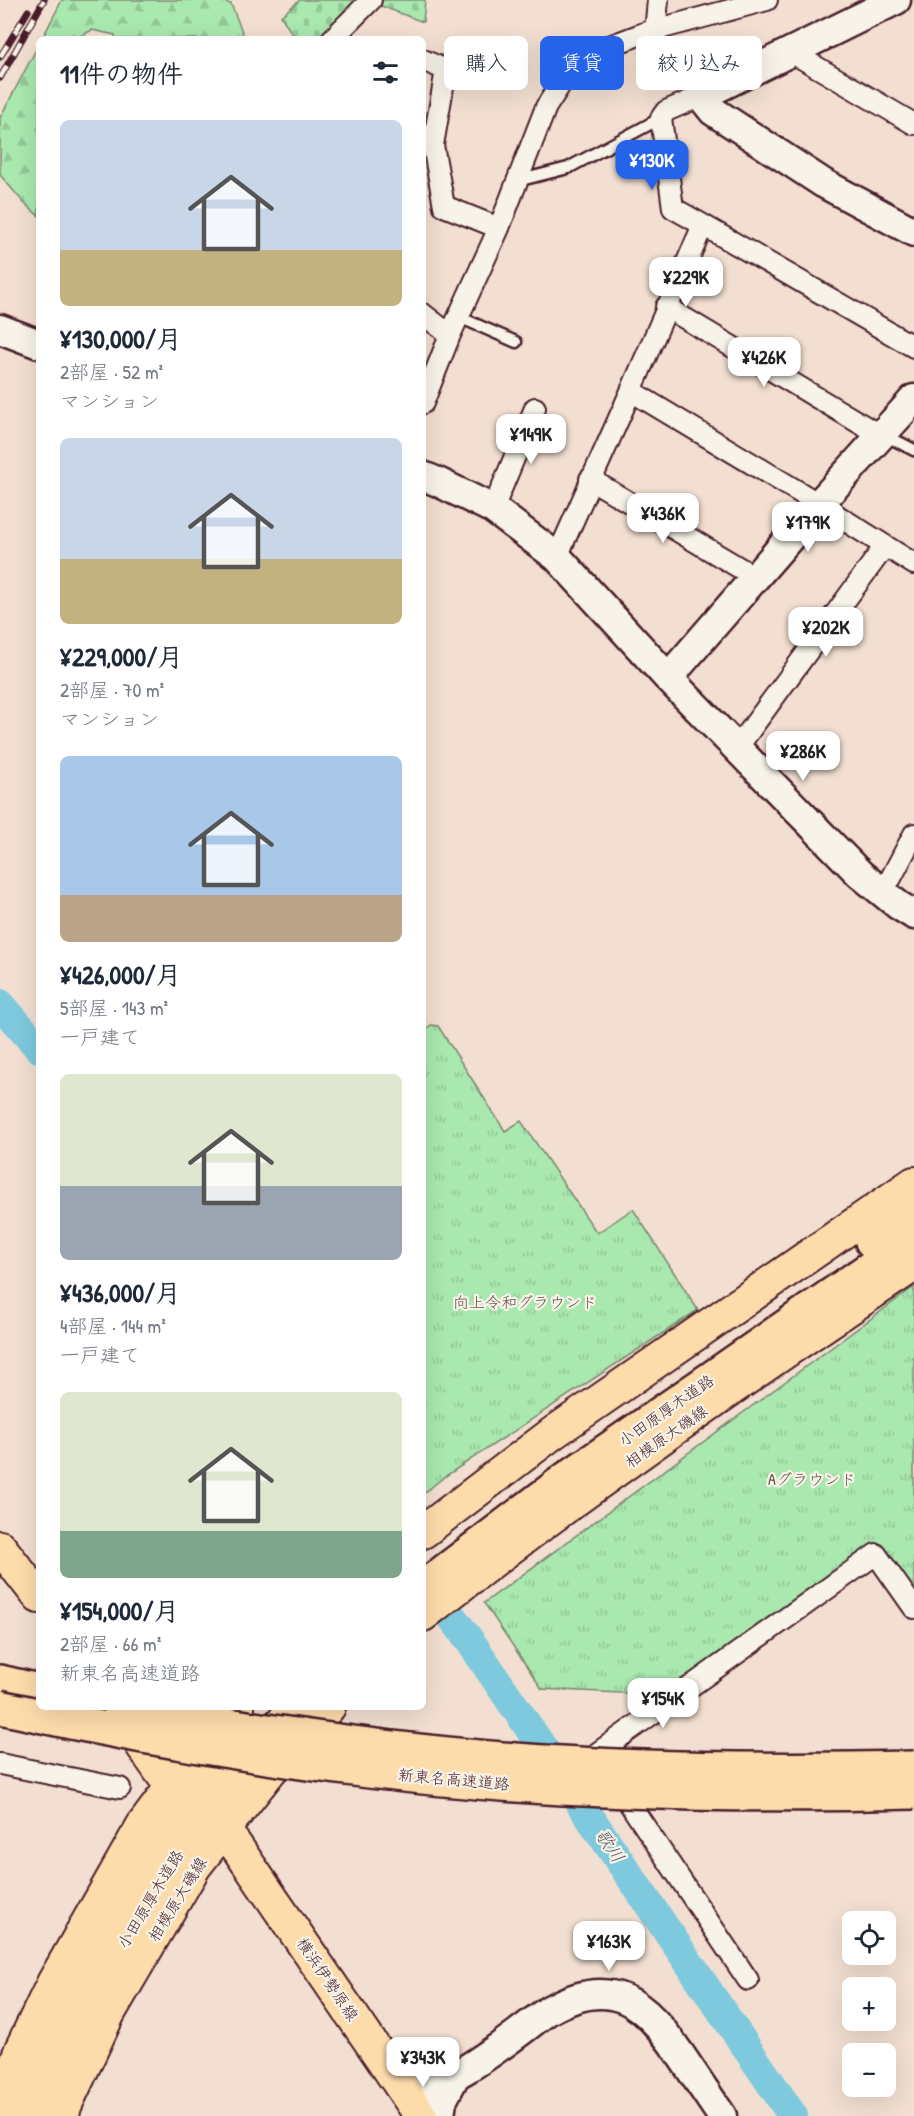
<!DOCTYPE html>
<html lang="ja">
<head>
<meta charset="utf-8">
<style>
  body { margin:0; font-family:"Patrick Hand","Klee One",sans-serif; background:#f6f6f7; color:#1f2937; height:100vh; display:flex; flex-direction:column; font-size:22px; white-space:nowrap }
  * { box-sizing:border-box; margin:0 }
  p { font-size:20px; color:#747a83 }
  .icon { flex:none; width:33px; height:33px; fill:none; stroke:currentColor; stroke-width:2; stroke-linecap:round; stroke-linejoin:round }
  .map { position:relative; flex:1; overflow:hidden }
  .drawer { position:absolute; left:36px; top:36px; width:390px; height:1674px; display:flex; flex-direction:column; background:#fff; border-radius:9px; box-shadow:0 6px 24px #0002 }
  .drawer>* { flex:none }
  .top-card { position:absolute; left:444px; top:36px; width:380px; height:54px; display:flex; gap:12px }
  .fabs { position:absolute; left:842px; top:1911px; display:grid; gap:12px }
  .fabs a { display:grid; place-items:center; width:54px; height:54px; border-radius:9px; background:#fff; box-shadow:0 6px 24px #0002; font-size:30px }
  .price { position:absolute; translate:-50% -51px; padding:0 14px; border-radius:12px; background:#fff; color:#222; font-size:20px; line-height:39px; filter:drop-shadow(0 2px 3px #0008) }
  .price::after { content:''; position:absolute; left:50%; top:36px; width:18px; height:14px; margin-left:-9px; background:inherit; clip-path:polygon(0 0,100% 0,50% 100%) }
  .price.selected { background:#2563eb; color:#fff }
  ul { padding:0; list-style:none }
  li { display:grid; align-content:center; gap:12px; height:318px; padding:0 24px }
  li span { display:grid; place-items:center; height:186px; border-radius:9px; color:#555 }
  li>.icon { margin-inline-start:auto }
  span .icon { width:108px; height:108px; fill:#fffc; stroke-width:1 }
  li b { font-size:26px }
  h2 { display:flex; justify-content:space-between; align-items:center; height:72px; padding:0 24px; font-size:26px }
  .pill { padding:0 21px; border-radius:9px; background:#fff; box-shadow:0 6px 24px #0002; font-size:21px; line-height:54px }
  .pill.selected { background:#2563eb; color:#fff }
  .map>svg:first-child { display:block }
  .forest { fill:url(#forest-firs); stroke:#7a846d; stroke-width:1.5 }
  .cemetery { fill:url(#cemetery-stones); stroke:#7a846d; stroke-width:1.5 }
  .park { fill:url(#park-tufts); stroke:#7a846d; stroke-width:1.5 }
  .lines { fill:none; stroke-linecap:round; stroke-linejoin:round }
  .river { stroke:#7ec9de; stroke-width:30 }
  .lane-casing { stroke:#4a1f2b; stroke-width:15 }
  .street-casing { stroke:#4a1f2b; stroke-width:24 }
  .secondary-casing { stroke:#4a1f2b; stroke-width:33 }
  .primary-casing { stroke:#4a1f2b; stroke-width:36 }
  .highway-casing { stroke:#4a1f2b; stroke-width:38 }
  .lane { stroke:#f7f3e8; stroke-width:10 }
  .street { stroke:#f7f3e8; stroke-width:20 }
  .secondary { stroke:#f7f3e8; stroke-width:28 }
  .primary { stroke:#fddcac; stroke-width:32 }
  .highway { stroke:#fddcac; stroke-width:33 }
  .rail-casing { stroke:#4a1f2b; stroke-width:7 }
  .rail { stroke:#f7f3e8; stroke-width:4.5; stroke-dasharray:14; stroke-linecap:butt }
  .highway-bridge-casing { stroke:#4a1f2b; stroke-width:38; stroke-linecap:butt }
  .highway-bridge { stroke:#fddcac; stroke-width:33 }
  .labels { text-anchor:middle; stroke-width:4.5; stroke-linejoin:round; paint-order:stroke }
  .park-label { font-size:16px; fill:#62514c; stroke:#f7f3e8 }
  .street-label { font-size:16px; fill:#4a1f2b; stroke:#f7f3e8 }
  .water-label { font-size:18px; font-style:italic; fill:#5a5261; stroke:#f7f3e8 }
</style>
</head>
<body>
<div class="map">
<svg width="914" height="2116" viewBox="0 0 914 2116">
  <defs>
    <pattern id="forest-firs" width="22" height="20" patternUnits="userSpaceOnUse" patternTransform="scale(1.5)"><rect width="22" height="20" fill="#a9e8af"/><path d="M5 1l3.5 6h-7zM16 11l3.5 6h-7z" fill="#93c797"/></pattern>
    <pattern id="cemetery-stones" width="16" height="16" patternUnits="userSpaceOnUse" patternTransform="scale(1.5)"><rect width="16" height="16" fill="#a9e8af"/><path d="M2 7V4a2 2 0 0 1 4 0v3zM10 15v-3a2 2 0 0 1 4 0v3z" fill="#93c797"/></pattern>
    <pattern id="park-tufts" width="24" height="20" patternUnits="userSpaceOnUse" patternTransform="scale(1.5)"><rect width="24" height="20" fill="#a9e8af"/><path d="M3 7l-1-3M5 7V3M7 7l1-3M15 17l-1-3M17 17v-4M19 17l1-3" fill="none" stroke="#93c797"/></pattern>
  </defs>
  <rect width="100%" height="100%" fill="#f2dfd1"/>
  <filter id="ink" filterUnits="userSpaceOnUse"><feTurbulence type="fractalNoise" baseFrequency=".0167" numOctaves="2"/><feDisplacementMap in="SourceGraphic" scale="12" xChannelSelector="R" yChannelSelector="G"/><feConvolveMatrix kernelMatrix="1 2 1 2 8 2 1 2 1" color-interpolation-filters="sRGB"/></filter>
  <g filter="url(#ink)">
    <path class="forest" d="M62 0H217L231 4 245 39H116L115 35 92 30 75 39H42Z
      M39 44V216L24 203 0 175V118Z"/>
    <path class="cemetery" d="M300 0H365L328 39H295L281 16Z
      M382 0H425L423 22 381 6Z"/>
    <path class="park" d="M431 1025 438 1026 505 1131 521 1121 597 1233 633 1209 698 1310 444 1477 423 1494V1031Z
      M914 1287V1600L878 1547 660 1695 542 1689 484 1603Z"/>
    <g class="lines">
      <path class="river" d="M0 1004 39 1048
        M425 1581 470 1641 793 2116"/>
      <g class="lane-casing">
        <path id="lane" d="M517 181 568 168 661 118
          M459 317 516 342
          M885 435 914 450"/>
      </g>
      <g class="street-casing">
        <path id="street" d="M655 32 658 0
          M332 39 371 0
          M791 52 914 124
          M423 60 446 70 433 145 444 206 499 228
          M701 96 666 111 661 118 673 208 703 225
          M666 307 881 436
          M423 314 450 335
          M914 347 703 225 631 391 819 504 914 564
          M423 403 450 335 499 228 546 107 573 65 588 54 644 33 767 0
          M590 479 755 577
          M493 509 535 408
          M557 557 631 391
          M737 748 885 546
          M881 892 891 878 914 834
          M0 1764 120 1788
          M748 1980 596 1754 876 1554 914 1608"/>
      </g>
      <g class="secondary-casing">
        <path id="secondary" d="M896 0 701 96 713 111 823 183 914 232
          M0 329 39 344
          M423 476 438 482 493 509 557 557 668 678 860 874 898 905 914 915
          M668 678 819 504 914 399
          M395 2078C400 2082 404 2087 410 2088 445 2095 520 2030 549 2010 612 1974 644 2002 680 2054 694 2075 708 2095 722 2116
          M440 2116 442 2101 455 2076"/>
      </g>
      <g class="primary-casing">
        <path id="primary" d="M423 1532 553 1433 914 1183
          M0 1547 39 1597
          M423 1615C581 1491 747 1376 914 1265
          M123 1718 162 1774
          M234 1843 421 2116
          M0 2103 21 2049 53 1983 143 1825 194 1757 238 1707
          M62 2116 66 2104 109 2013 195 1866 270 1771 329 1707"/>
      </g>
      <g class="highway-casing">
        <path id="highway" d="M872 1241 914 1212
          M423 1588 569 1477 914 1238
          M0 1682 39 1691
          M18 2116C58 2010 105 1913 171 1821 193 1790 216 1759 243 1732
          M43 2116C76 2033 112 1953 159 1878 198 1816 247 1760 297 1707"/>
      </g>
      <use href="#lane" class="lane"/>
      <use href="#street" class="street"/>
      <use href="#secondary" class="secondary"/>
      <use href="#primary" class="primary"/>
      <use href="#highway" class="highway"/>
      <g class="rail-casing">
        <path id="rail" d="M0 57 28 11
          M0 78 44 0"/>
      </g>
      <use href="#rail" class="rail"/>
      <g class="highway-bridge-casing">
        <path id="highway-bridge" d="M0 1707C122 1734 245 1756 369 1771 549 1793 733 1797 914 1792
          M120 1707C251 1730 382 1750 515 1760 648 1770 781 1771 914 1768"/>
      </g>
      <use href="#highway-bridge" class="highway-bridge"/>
    </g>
  </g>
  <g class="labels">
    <g class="park-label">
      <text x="525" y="1308">向上令和グラウンド</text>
      <text x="812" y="1485">Aグラウンド</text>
    </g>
    <g class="street-label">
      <text transform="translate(666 1410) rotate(-35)" y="6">小田原厚木道路</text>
      <text transform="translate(666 1436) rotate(-35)" y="6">相模原大磯線</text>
      <text transform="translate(454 1779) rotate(5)" y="6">新東名高速道路</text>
      <text transform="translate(150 1899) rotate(-59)" y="6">小田原厚木道路</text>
      <text transform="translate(177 1899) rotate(-58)" y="6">相模原大磯線</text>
      <text transform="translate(328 1979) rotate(56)" y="6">横浜伊勢原線</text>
    </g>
    <g class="water-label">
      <text transform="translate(610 1846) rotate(56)" y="6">歌川</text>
    </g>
  </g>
</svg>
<div class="fabs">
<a><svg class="icon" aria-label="locate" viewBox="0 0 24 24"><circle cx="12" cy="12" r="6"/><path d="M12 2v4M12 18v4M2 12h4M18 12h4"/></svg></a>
<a>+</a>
<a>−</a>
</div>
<b class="price selected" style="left:652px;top:191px">¥130K</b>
<b class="price" style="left:686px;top:308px">¥229K</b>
<b class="price" style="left:764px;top:388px">¥426K</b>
<b class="price" style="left:531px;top:465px">¥149K</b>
<b class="price" style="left:663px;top:544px">¥436K</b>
<b class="price" style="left:808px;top:553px">¥179K</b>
<b class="price" style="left:826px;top:658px">¥202K</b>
<b class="price" style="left:803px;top:782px">¥286K</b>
<b class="price" style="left:663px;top:1729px">¥154K</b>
<b class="price" style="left:609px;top:1972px">¥163K</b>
<b class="price" style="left:423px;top:2088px">¥343K</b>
<div class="top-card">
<a class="pill">購入</a>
<a class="pill selected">賃貸</a>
<a class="pill">絞り込み</a>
</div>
<section class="drawer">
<h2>11件の物件<svg class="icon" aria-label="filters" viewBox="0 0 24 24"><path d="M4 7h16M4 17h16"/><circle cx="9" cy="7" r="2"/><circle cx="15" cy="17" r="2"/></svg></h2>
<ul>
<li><span style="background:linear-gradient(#c9d6e8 70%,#c2b280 0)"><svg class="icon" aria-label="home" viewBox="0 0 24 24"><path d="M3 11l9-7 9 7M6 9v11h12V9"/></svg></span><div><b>¥130,000/月</b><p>2部屋 · 52 m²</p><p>マンション</p></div></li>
<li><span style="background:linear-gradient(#c9d6e8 65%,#c2b280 0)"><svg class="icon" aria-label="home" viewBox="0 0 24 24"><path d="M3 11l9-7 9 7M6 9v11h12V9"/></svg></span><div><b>¥229,000/月</b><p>2部屋 · 70 m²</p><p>マンション</p></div></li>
<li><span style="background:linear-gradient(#a9c7e8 75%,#b9a48a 0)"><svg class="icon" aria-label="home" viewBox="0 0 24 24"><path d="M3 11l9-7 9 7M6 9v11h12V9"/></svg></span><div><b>¥426,000/月</b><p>5部屋 · 143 m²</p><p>一戸建て</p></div></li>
<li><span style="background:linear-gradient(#dfe7d0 60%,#9aa5b1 0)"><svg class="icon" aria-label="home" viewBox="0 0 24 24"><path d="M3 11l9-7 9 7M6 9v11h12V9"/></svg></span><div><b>¥436,000/月</b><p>4部屋 · 144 m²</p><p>一戸建て</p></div></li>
<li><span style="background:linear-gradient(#dfe7d0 75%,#7fa58c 0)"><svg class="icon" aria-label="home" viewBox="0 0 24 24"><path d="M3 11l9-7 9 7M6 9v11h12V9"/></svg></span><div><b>¥154,000/月</b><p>2部屋 · 66 m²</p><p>新東名高速道路</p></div></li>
</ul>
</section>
</div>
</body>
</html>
